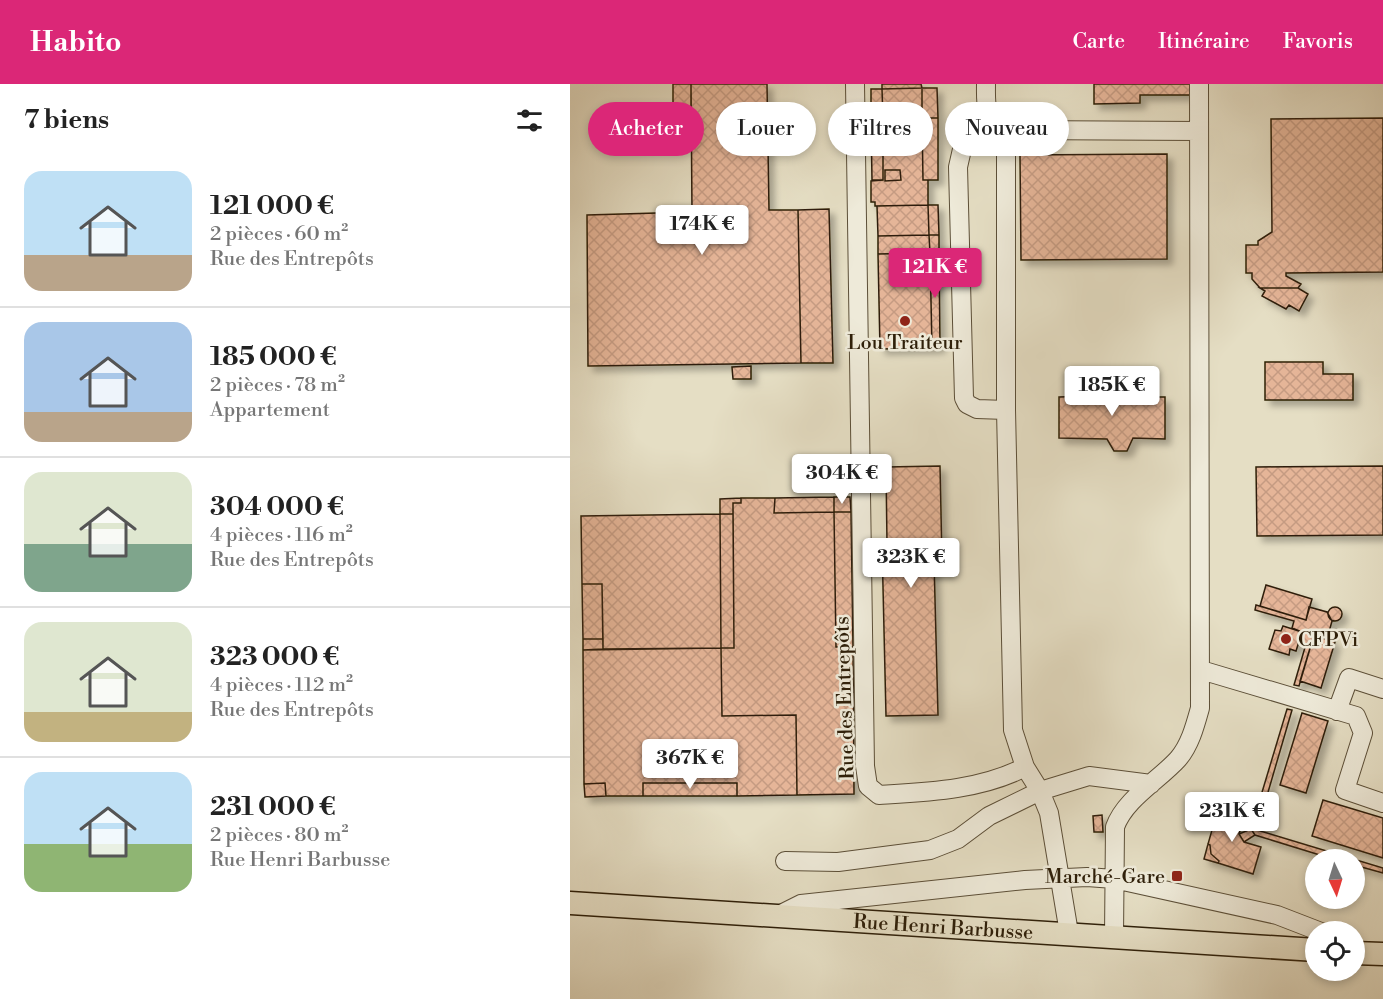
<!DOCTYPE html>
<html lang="fr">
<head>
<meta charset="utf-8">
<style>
  body { margin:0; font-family:"Libre Bodoni",serif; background:#f2f2f2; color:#222; height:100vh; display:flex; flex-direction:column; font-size:22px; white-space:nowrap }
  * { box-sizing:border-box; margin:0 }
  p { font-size:20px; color:#767676 }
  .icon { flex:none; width:33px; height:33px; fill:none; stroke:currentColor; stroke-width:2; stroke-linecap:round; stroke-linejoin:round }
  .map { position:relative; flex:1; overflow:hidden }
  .details { display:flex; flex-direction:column; background:#fff; width:570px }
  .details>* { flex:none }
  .guide { position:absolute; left:18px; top:18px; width:570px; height:54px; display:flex; gap:12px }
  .needle { width:39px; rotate:176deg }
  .fabs { position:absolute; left:735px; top:765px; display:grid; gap:12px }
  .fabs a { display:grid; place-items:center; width:60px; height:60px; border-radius:50%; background:#fff; box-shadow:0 3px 9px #0003; font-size:30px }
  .price { position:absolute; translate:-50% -51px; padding:0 14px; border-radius:6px; background:#fff; color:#222; font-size:20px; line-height:39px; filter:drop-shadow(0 2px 3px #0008) }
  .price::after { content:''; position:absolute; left:50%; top:36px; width:18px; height:14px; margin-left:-9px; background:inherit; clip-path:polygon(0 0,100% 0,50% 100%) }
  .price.active { background:#db2777; color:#fff }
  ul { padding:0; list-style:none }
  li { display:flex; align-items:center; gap:18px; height:150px; padding:0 24px }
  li+li { border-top:2px solid #e0e0e0 }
  li span { display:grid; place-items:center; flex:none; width:168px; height:120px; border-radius:18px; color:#555 }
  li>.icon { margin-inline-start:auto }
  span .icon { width:72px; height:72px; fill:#fffc; stroke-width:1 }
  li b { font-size:26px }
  h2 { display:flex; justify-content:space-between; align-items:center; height:72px; padding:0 24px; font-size:26px }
  .chip { padding:0 21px; border-radius:27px; background:#fff; box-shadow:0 3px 9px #0003; font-size:21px; line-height:54px }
  .chip.active { background:#db2777; color:#fff }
  header { display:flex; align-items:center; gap:36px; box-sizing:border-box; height:84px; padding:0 30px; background:#db2777; color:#fff }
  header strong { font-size:28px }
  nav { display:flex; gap:33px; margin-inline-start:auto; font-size:21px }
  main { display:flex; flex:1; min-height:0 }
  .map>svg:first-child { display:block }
  .building { fill:url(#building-cross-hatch); stroke:#2e1f09; stroke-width:1.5; fill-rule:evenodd; filter:url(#shadow) }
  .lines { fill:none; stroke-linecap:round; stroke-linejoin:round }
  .minor-casing { stroke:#5c4f38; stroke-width:20 }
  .major-casing { stroke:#2e1f09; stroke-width:25 }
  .minor { stroke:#eeead9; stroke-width:18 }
  .major { stroke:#e5dec4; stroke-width:22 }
  .poi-dot { fill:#8f2418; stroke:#eeead9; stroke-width:2 }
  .labels { text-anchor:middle; stroke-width:5; stroke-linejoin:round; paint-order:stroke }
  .poi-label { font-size:20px; fill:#2e1f09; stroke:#eeead9 }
  .street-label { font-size:20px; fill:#2e1f09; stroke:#eeead9 }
</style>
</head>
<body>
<header>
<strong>Habito</strong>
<nav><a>Carte</a><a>Itinéraire</a><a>Favoris</a></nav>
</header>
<main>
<section class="details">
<h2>7 biens<svg class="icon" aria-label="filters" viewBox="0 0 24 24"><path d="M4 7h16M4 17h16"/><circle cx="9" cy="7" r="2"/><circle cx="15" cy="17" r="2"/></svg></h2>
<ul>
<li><span style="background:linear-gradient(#bfe0f5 70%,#b9a48a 0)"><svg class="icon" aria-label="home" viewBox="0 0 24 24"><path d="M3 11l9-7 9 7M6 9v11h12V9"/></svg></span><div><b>121 000 €</b><p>2 pièces · 60 m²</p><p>Rue des Entrepôts</p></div></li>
<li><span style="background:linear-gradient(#a9c7e8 75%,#b9a48a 0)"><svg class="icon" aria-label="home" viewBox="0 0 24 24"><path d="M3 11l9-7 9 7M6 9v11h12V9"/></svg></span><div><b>185 000 €</b><p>2 pièces · 78 m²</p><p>Appartement</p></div></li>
<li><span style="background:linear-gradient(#dfe7d0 60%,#7fa58c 0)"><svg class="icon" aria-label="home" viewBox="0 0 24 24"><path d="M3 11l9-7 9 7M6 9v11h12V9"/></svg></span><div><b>304 000 €</b><p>4 pièces · 116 m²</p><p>Rue des Entrepôts</p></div></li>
<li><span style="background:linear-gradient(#dfe7d0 75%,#c2b280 0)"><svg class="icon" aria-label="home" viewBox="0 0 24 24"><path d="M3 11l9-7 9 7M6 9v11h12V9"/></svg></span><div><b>323 000 €</b><p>4 pièces · 112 m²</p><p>Rue des Entrepôts</p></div></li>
<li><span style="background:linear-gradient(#bfe0f5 60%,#8fb573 0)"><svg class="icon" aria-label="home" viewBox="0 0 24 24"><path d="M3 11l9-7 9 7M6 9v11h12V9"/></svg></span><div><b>231 000 €</b><p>2 pièces · 80 m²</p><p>Rue Henri Barbusse</p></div></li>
</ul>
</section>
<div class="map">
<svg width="813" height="915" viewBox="0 0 813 915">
  <defs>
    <pattern id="building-cross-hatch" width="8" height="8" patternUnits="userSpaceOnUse" patternTransform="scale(1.5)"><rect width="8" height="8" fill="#e5b598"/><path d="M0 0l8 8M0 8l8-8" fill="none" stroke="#c59b82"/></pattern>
    <filter id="shadow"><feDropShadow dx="5.5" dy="5.5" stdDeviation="3" flood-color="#0004"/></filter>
  </defs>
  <rect width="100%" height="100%" fill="#e5dec4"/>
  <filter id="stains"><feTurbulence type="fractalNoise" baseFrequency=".00333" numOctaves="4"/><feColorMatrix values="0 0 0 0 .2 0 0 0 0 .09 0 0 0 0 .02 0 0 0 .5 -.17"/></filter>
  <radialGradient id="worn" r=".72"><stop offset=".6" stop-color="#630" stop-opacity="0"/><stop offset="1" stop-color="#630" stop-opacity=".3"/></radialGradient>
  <path class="building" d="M103 0H121V34L103 33Z
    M121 0H197L199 126H228L231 279 18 282 17 131 122 128Z
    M312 0H351L352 4 312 5Z
    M524 0H620V11H570V19L524 20Z
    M352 4V34L313 35 312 5Z
    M352 4H367L368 34H352Z
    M301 5H312L313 35H301Z
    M352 34 353 96H358V121L305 122V118H301V97L313 96V35ZM315 86H330L331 96 315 97Z
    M352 34H368V96H353Z
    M813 34V188L716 189V192L731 200 728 204H690L682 195V189H676V161H688V157L702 148 701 35Z
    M301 35H313V96H302Z
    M597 70V175L451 176 450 71Z
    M315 86H330L331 96 315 97Z
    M358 121 359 151 308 152 307 122Z
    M358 121H368L369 151H359Z
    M259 125 263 279H231L228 126Z
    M359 151 360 169 308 170V152Z
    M359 151H369V169H360Z
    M360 169H369L370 263 362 264Z
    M360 169 362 264 310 265 308 170Z
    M690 204H728L738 210 729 227 719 221 716 225 692 212 695 207Z
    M695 278H753V290H783V316H695Z
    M181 282V295H163L162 283Z
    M519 303H549L550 313H595V355L563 354 557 367H544L537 355 489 354V313L518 312Z
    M370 382 372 477H364L368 631 316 632 312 460H317L316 383Z
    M813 382V451L687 452 686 383Z
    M264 413V428L204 429 205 414Z
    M264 413H280L281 428H264Z
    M171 414H205L204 429 264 428 266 563H283L284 710 227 711 226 631 152 632 151 564H164L163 419H171Z
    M171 414V419H163V430H150V415Z
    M264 428H281L283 563H266Z
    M150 430 151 564 33 565 32 500H12L11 432Z
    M150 430H163L164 564H151Z
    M12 500H32L33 555H13Z
    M696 501 742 515 736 536 690 522Z
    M686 521 736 536 739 523 757 528 762 537 757 555 744 551 729 602 724 601 736 560 729 558 732 548 722 544 724 537 685 526Z
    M758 530a7 7 0 1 1 14 0a7 7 0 1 1-14 0Z
    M713 542 732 548 726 567 720 565 719 571 699 565 705 546 711 547Z
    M744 551 765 558 751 604 730 597Z
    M13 555H33V565L13 566Z
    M151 564 152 632 226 631 227 711 167 712V699H73V712H36L35 699 14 700 13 566Z
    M717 625 722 626 687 746 813 784V789L784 781V776H766L685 751 681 745Z
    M732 629 758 637 736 709 710 701Z
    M35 699 36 712 15 713 14 700Z
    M73 699H167V712H73Z
    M753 716 813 734V774L742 752Z
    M648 725 674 733 669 750 674 758 691 763 683 790 648 779 649 777 641 770 640 761 638 760Z
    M532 731 533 748H524L523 732Z
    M681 745 685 751 674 758 669 750Z
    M638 760 640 761 641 770 649 777 648 779 634 775Z"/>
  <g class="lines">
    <g class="minor-casing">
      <path id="minor" d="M285 0 295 682 298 702 309 711C358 708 411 706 455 683
        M416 0C416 18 414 32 431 43
        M421 37 395 52 388 83 394 314 397 320 407 325 436 326
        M631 586 786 632 793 649 775 706 813 719
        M767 627 779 594 813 605
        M215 777 268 778 360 766 388 755 419 732 470 707 519 692 581 700
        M207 832 231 820 455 796 517 793 544 795 707 831 751 848
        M499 849 479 729 470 707 455 683 443 646 436 326V46L629 47
        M544 852 545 743C555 715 588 697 608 675 620 661 625 642 630 624L629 0"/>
    </g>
    <g class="major-casing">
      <g id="major">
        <path id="s1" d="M0 819 746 866"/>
        <path d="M784 869 813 870"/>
      </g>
    </g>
    <use href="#minor" class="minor"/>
    <use href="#major" class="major"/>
  </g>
  <g class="poi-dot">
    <circle cx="335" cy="237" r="6"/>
    <circle cx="716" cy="555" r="6"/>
    <rect x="601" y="786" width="12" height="12" rx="3"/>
  </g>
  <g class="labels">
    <g class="poi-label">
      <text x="335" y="265">Lou Traiteur</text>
      <text x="728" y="562" text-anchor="start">CFPVi</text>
      <text x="595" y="799" text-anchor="end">Marché-Gare</text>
    </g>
    <g class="street-label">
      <text transform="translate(274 614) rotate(-92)" y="7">Rue des Entrepôts</text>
      <text dy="7" stroke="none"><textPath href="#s1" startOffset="374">Rue Henri Barbusse</textPath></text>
    </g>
  </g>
  <rect width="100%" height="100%" filter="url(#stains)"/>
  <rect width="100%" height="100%" fill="url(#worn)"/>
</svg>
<div class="fabs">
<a><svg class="needle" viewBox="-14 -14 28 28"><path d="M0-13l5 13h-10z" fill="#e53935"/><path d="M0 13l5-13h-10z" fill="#767676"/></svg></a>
<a><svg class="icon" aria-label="locate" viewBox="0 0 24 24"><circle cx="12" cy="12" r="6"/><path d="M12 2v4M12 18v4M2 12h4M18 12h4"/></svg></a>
</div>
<b class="price" style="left:132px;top:172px">174K €</b>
<b class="price active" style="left:365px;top:215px">121K €</b>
<b class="price" style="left:542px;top:333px">185K €</b>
<b class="price" style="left:272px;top:421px">304K €</b>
<b class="price" style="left:341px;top:505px">323K €</b>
<b class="price" style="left:120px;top:706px">367K €</b>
<b class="price" style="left:662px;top:759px">231K €</b>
<div class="guide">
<a class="chip active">Acheter</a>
<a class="chip">Louer</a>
<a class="chip">Filtres</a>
<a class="chip">Nouveau</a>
</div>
</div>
</main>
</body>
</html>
